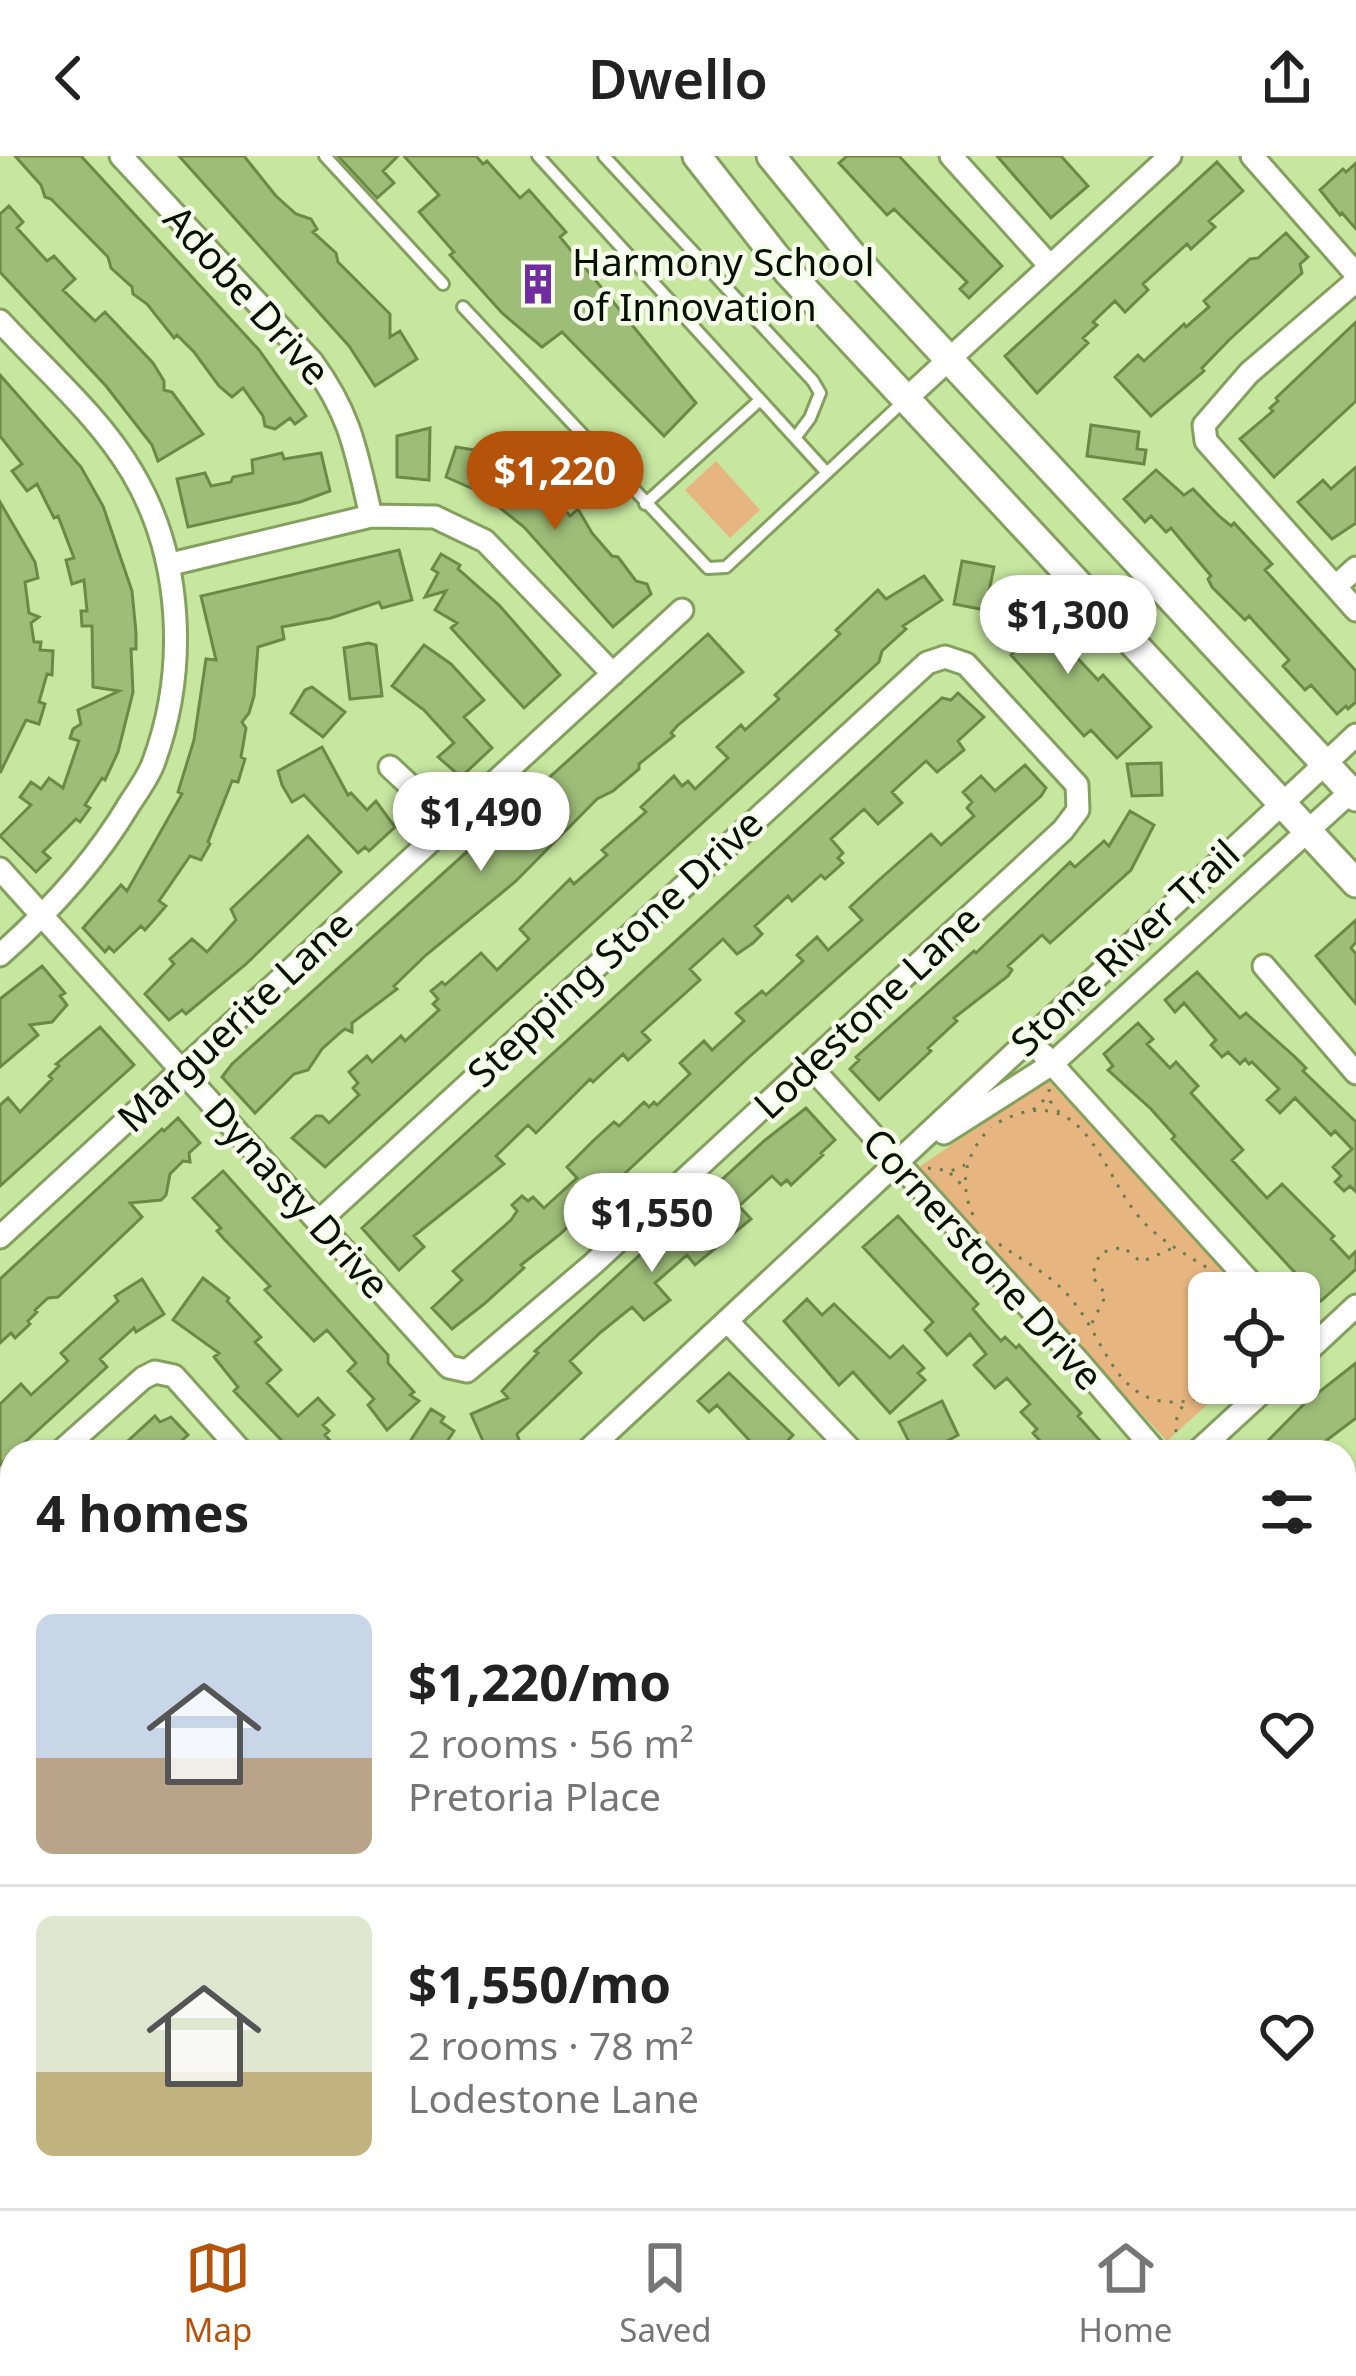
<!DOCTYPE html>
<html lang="en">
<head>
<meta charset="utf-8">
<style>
  body { margin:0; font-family:"Noto Sans",sans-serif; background:#f2f2f2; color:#222; height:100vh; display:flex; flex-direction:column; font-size:45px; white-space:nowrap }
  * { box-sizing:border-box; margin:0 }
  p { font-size:39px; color:#767676 }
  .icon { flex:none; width:66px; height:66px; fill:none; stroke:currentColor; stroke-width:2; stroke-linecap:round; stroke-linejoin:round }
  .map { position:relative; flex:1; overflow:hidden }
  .drawer { position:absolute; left:0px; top:1284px; width:1356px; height:768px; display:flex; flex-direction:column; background:#fff; border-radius:36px 36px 0 0; box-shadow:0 3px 9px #0004 }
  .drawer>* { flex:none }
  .tools { position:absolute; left:1188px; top:1116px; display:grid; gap:24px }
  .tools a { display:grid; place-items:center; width:132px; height:132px; border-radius:18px; background:#fff; box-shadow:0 3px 9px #0004; font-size:60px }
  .price { position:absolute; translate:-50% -102px; padding:0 27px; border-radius:42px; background:#fff; color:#222; font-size:39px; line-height:78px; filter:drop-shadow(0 3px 6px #0008) }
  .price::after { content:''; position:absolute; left:50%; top:72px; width:36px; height:27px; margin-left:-18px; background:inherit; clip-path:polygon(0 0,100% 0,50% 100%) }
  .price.active { background:#b45309; color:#fff }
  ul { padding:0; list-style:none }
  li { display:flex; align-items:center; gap:36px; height:300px; padding:0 36px }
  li+li { border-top:3px solid #e0e0e0 }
  li span { display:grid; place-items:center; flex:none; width:336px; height:240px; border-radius:18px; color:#555 }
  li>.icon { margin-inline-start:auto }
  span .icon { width:144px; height:144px; fill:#fffc; stroke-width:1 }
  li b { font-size:51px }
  h2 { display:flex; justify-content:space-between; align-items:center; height:144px; padding:0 36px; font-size:51px }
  header { display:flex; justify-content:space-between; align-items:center; height:156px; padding:0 36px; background:#fff; font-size:54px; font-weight:600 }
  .tabs { display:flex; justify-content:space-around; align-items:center; height:168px; border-top:3px solid #e0e0e0; background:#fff; font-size:33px; color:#767676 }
  .tabs a { display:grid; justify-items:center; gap:6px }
  .tabs .active { color:#b45309 }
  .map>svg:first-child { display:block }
  .green { fill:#e7b57f }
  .building { fill:#9ebd78; stroke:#6c8946; stroke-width:3 }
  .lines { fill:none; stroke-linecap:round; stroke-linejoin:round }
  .lane-casing { stroke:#83a05d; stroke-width:16 }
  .street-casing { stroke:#83a05d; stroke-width:27 }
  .secondary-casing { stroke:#83a05d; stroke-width:33 }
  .path { stroke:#687d51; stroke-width:3; stroke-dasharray:3 9; stroke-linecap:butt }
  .lane { stroke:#fff; stroke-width:10 }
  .street { stroke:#fff; stroke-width:21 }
  .secondary { stroke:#fff; stroke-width:27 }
  .labels { text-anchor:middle; stroke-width:9; stroke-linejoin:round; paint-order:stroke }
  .poi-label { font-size:39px; fill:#071000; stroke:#f5ffea; text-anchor:start }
  .street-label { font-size:39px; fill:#071000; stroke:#f5ffea }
</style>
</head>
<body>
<header><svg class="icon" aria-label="back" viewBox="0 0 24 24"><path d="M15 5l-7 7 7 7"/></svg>Dwello<svg class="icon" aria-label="share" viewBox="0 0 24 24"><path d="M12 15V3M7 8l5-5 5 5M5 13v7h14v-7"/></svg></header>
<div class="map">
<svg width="1356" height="2052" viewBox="0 0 1356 2052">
  <rect width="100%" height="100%" fill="#c7e7a0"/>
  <path class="green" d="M716 305 760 354 730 382 685 334Z
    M1048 924 1244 1137H1209V1227H1231L1167 1285 916 1013Z"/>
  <path class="building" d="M15 0H81L259 194 306 260 295 268 290 262 275 273 265 270 263 260 243 232 232 241 219 230 194 196 177 179 174 182 147 148 133 138 132 131 111 112 108 101 51 43 45 41 41 29Z
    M179 0H244L276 40 296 58 311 63 317 73 313 76 336 97 338 106 390 158V181L400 175 417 203 375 230 349 190Z
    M338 0H398L383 15 394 27 377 42Z
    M404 0H476L483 8 487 5 520 42 529 34 566 76 560 81 696 247 664 280 562 176 542 191 502 157 450 99 454 96 419 56 439 39Z
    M847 0H899L1002 110 969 142 960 133 967 126 894 53 887 59 839 7Z
    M997 0H1061L1088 30 1051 62Z
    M1217 6 1243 35 1209 65 1215 71 1191 93 1187 88 1143 128 1148 134 1125 156 1115 145 1093 166 1097 169 1083 182 1088 187 1037 237 1005 200Z
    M1356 7V73L1342 57 1340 59 1320 34 1343 13 1346 16Z
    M9 50 23 66 17 72 47 105 54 100 75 123 63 134 95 165 105 156 153 207 164 225V234L172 236 203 278 158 305 152 289 106 230 0 116V58Z
    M1286 77 1308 101 1300 108 1302 117 1229 184 1202 212 1204 215 1151 260 1115 221 1138 199 1144 205 1184 168 1186 171 1209 151 1204 145 1250 103 1258 102Z
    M1356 166V245L1274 321 1240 283 1273 255 1270 252 1278 245 1276 242Z
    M0 219 81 311 103 350 132 435 136 476V493H131L133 536 118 596 105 624 102 622 85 649 90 652 80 666 76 663 43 696 50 702 36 716 0 680 31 649 20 641 31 626 41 633 49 622 63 632 79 585 70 582 73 573 81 568 78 554 119 535 93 531 92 470H82L81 455H87L84 424 72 428 66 404 74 402 58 360 54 362 37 328 27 335 12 315 22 308 0 280Z
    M1091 269 1139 276 1137 293 1146 294 1144 308 1087 300Z
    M430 272 429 324 397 321V280Z
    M456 291 480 295 513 317 522 315 523 324 538 335 542 331 549 334 570 360 578 353 592 377 612 400 618 401 636 425 647 428 651 438 613 471 524 371 480 336 446 321Z
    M282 297 284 303 321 297 330 335 300 346 188 371 177 323 205 317 211 330 231 326 233 321 253 317 252 304Z
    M1356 311V367L1332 383 1298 346 1323 324 1331 333Z
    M1156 314 1184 339 1193 333 1219 360 1231 370 1234 367 1272 408 1265 414 1356 515V546L1348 553 1346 550 1337 558 1311 529 1305 534 1283 510 1289 504 1249 460 1245 464 1212 431 1208 423 1211 420 1171 372 1166 376 1151 360 1145 366 1124 343Z
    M0 346 35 406 38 422 25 426 29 457 39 461 31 467 34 486H41L40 494 53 495 52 519 47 518 39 546 45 548 39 568 26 564 0 617Z
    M399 394 412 444 382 452 379 446 331 462 282 471 284 483 258 491 254 540 249 557 242 566 246 572 241 601 245 603 238 626 232 625 208 686 210 688 201 704 190 700 159 745 166 750 145 774 141 770 114 796 109 791 105 796 83 772 121 729 127 735 182 638 178 636 194 584 206 503 216 504 201 440Z
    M441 398 460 409 458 413 499 449 560 519 524 552 451 472 457 467 435 454 446 435 425 441 438 417 432 413Z
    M962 405 994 411 985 454 954 448Z
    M924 420 942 444 903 470 906 473 882 495 879 506 325 1011 292 982 316 960H322L329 967 359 939 353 932 358 927 349 916 367 900 372 906 401 880 405 885 439 854 433 848 438 843 431 835 442 826 445 829 481 797 497 814 529 783 520 773 570 723 574 728 607 699 602 694 646 656 641 651 674 620 682 630 688 625 695 633 728 602 717 591 741 569 745 574 779 543 775 539 840 478 836 474 878 434 886 443Z
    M1027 432 1050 455 1041 463 1098 524 1103 519 1151 571 1117 602 1091 574 1084 580 1011 499 1016 494 990 466Z
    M708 478 743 516 678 569 671 577 674 580 639 608V613L613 635 597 643 516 725 426 799 394 830 397 833 352 867V876L345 873 341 876 322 893 308 914 294 918 255 957 222 921 232 908Z
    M368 487 376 489 382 540 350 543 344 492Z
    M424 489 451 508 484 544 464 561 492 592 461 621 438 601 454 587 424 554 392 530Z
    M312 531 345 556 323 581 291 557 305 534Z
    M958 537 984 561 958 585 964 594 937 616 926 605 892 636 902 647 878 668 864 653 831 683 843 697 838 702 843 707 825 723 821 719 792 745 788 740 755 770 762 778 753 787 737 798 723 783 690 813 700 824 642 876 650 884 628 904 623 898 593 926 590 923 536 977 528 969 496 1000 504 1008 414 1080 424 1091 399 1114 362 1072 923 559 942 542 951 544Z
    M322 591 348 639 351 637 367 654 376 645 395 671 369 695 365 691 358 697 304 639 292 646 282 629 278 615Z
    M1161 607 1162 639 1132 640 1127 608Z
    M1025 609 1046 632 1041 640 748 902 559 1079 521 1109 524 1112 484 1148 452 1173 432 1152 462 1124 453 1115 511 1064 517 1055 512 1049 522 1040 528 1045 533 1041 544 1052 577 1022 567 1011 594 984 614 966 619 970 644 946 649 951 654 946 657 949 690 918 680 907 704 885 712 894 744 865 736 857 762 835 766 839 803 805 797 799 817 781 828 794 862 764 850 751 879 724 931 678 941 689 974 660 967 652 972 646 963 636 981 620 995 635Z
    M1130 655 1154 669 1131 714 1050 787 1042 779 1008 810 1012 814 1008 820 954 862 957 865 928 892 931 895 879 944 850 913 859 904 856 901 974 795 976 797 1070 706 1075 711 1104 685 1109 690Z
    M308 680 341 716 245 809 186 858 182 854 169 864 145 838 174 808 170 803 192 783 207 796 236 764 231 753Z
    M1356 764V786L1351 792 1356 798V848L1316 800Z
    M42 810 65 837 60 840 67 849 52 866 30 869 38 879 0 911V843Z
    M1197 816 1240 862 1246 857 1249 860 1294 900 1306 912 1303 915 1356 966V1036L1350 1030 1344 1035 1335 1026 1341 1020 1333 1011 1352 993 1335 975 1331 979 1295 942 1280 957 1267 944 1279 933 1252 906 1249 908 1245 903 1240 908 1228 896 1222 901 1211 889 1216 884 1184 847 1175 856 1165 844Z
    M1138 867 1153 883 1147 888 1170 912 1176 906 1198 930 1191 937 1243 994 1232 1004 1267 1042 1282 1028 1334 1080 1331 1083 1349 1102 1356 1095V1113L1321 1145 1172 983 1175 980 1151 953 1108 914 1113 910 1104 898Z
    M100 871 134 909 0 1030V949L8 942 20 956 52 923 49 920 59 910 56 908Z
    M806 952 835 984 821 997 823 999 791 1029 787 1024 781 1029 772 1020 739 1050 751 1063 695 1109 687 1099 655 1127 670 1144 644 1164 632 1151 601 1176 570 1205 581 1217 517 1278 519 1284 488 1296 471 1258 508 1242 502 1235 538 1197 535 1195 764 985Z
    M178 962 200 987 189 997 190 1006 183 1005 170 1018 166 1039 161 1044 130 1047 142 1061 58 1141 48 1142 35 1154 37 1156 28 1165 30 1168 15 1182 11 1177 0 1187V1123L162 973 164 975Z
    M223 1015 388 1199V1207L414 1236 410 1239 419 1245 387 1274 368 1249 374 1243 348 1215 356 1207 327 1174 314 1185 265 1134 270 1130 225 1084 217 1075 221 1072 193 1042Z
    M898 1060 978 1148 973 1153 983 1165 1001 1185 1005 1181 1016 1192 1019 1189 1081 1257 1078 1260 1110 1296H1050L1033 1277 1037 1273 1021 1256 1030 1248 1007 1222 995 1232 974 1209 986 1198 970 1178 947 1199 925 1174 933 1166 863 1091Z
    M203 1122 229 1142 227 1145 261 1181 255 1186 281 1214 267 1227 298 1260 318 1242 334 1259 323 1269 329 1275 325 1279 340 1296H279L286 1289 234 1235 238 1231 214 1201 219 1197 173 1164Z
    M142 1123 164 1158 136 1176 134 1172 100 1203 107 1211 0 1309V1248L21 1228 31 1239 68 1205 61 1197 118 1145 115 1140Z
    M807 1143 822 1159 834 1148 890 1202 903 1190 924 1212 918 1217 925 1224 890 1257 853 1216 839 1229 784 1165Z
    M1356 1207V1262L1315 1293 1257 1296 1305 1247Z
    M729 1217 793 1279 777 1296H760L717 1249 709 1256 698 1245Z
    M942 1245 958 1279 928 1296H914L899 1266Z
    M431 1253 444 1261 441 1266 454 1275 440 1296H423L409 1287Z
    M155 1260 160 1266 171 1261 188 1279 169 1296H116Z"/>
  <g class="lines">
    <g class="lane-casing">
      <path id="lane" d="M325 0 443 128
        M538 0 827 317
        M604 0 813 225 820 237 810 262 795 282
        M463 151 708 412 726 411 905 244
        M645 348 760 244"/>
    </g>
    <g class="street-casing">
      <path id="street" d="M121 0 312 206C352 261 356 296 371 360
        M951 0 1050 110
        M1252 0 1356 118
        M1356 125 1249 217 1204 269 1206 285 1356 454
        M0 165C44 213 99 260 132 316 183 401 188 515 153 608 148 621 138 635 130 647 95 706 51 754 0 799
        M907 242 1170 0
        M171 408 371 360 435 361 485 385 613 518
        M1336 430 1356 412
        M390 611 450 667
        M0 713 449 1211 467 1215 593 1108 1063 674 1078 654 1077 629 966 508 945 501 927 507 318 1066
        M1264 810 1356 917
        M1043 898 1260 1137
        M810 910 1079 1206 1156 1296
        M944 977 1052 908 1356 631
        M0 1081 682 454
        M728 1166 853 1296
        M1299 1203 1356 1150
        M60 1296 143 1222 155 1216 174 1220 242 1296
        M586 1296 1356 579
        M1197 1296 1272 1227
        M0 1349 12 1339
        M1344 1472 1356 1461
        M0 1627 12 1616
        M1344 1758 1356 1747
        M0 1874 12 1863
        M1184 2040 1196 2052
        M54 2052 67 2040
        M378 2052 391 2040
        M698 2052 711 2040
        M1024 2052 1037 2040"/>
    </g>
    <g class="secondary-casing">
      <path id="secondary" d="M697 0 788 116 1356 727
        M771 0 851 98 1356 641"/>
    </g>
    <path class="path" d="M1049 933 1050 945 1059 956
      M1033 954 1048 940
      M999 966C1085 922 1099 1013 1139 1061 1159 1085 1189 1100 1214 1116
      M928 1012 951 1015 965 1009
      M950 1017 964 1031
      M973 1059C958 1025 966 997 991 971
      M999 1088C1026 1107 1051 1118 1072 1144 1103 1180 1114 1244 1170 1246 1190 1247 1206 1241 1220 1227
      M1092 1167 1106 1139 1092 1120 1100 1097 1123 1091 1141 1106 1173 1092
      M1175 1288 1177 1260 1185 1246"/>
    <use href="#lane" class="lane"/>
    <use href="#street" class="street"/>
    <use href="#secondary" class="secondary"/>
  </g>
  <defs>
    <g id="building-bare" transform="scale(3.24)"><path d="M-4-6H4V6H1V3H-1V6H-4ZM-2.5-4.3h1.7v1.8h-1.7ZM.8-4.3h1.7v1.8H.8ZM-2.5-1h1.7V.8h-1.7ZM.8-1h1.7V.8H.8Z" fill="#712ca0" stroke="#f5ffea" stroke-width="2.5" paint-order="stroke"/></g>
  </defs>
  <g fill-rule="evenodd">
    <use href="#building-bare" x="538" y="128"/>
  </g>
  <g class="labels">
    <g class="poi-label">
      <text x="572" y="120">Harmony School<tspan x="572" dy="45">of Innovation</tspan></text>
    </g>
    <g class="street-label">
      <text transform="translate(247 139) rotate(48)" y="14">Adobe Drive</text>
      <text transform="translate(615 792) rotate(-43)" y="14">Stepping Stone Drive</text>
      <text transform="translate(1125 792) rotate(-43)" y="14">Stone River Trail</text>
      <text transform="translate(867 856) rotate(-43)" y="14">Lodestone Lane</text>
      <text transform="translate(235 865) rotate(-43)" y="14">Marguerite Lane</text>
      <text transform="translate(297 1042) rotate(48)" y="14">Dynasty Drive</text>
      <text transform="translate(983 1103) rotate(48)" y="14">Cornerstone Drive</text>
    </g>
  </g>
</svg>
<div class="tools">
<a><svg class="icon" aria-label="locate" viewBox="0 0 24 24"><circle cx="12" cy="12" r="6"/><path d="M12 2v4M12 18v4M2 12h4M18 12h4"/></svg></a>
</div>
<b class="price active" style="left:555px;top:377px">$1,220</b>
<b class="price" style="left:1068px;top:521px">$1,300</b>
<b class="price" style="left:481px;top:718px">$1,490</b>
<b class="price" style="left:652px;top:1119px">$1,550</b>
<section class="drawer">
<h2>4 homes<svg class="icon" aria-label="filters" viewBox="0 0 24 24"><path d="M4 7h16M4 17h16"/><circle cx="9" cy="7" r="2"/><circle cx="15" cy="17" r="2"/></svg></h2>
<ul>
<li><span style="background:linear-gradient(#c9d6e8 60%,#b9a48a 0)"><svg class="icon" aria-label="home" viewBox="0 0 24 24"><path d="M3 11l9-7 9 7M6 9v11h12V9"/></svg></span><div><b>$1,220/mo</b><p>2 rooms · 56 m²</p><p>Pretoria Place</p></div><svg class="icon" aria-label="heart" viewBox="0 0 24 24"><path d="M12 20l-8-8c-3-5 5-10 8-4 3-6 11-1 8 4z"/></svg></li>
<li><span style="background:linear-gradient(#dfe7d0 65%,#c2b280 0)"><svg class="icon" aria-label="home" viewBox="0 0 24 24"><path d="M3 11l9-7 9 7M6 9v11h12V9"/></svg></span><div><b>$1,550/mo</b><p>2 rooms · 78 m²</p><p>Lodestone Lane</p></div><svg class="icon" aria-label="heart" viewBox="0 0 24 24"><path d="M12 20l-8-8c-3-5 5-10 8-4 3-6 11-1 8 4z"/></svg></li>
</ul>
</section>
</div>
<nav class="tabs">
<a class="active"><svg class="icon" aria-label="map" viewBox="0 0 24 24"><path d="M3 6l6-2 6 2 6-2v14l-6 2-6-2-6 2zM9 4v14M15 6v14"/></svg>Map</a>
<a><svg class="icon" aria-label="saved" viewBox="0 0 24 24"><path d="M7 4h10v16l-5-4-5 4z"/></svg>Saved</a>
<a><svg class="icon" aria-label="home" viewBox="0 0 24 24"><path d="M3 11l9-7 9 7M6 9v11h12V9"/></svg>Home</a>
</nav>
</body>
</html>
